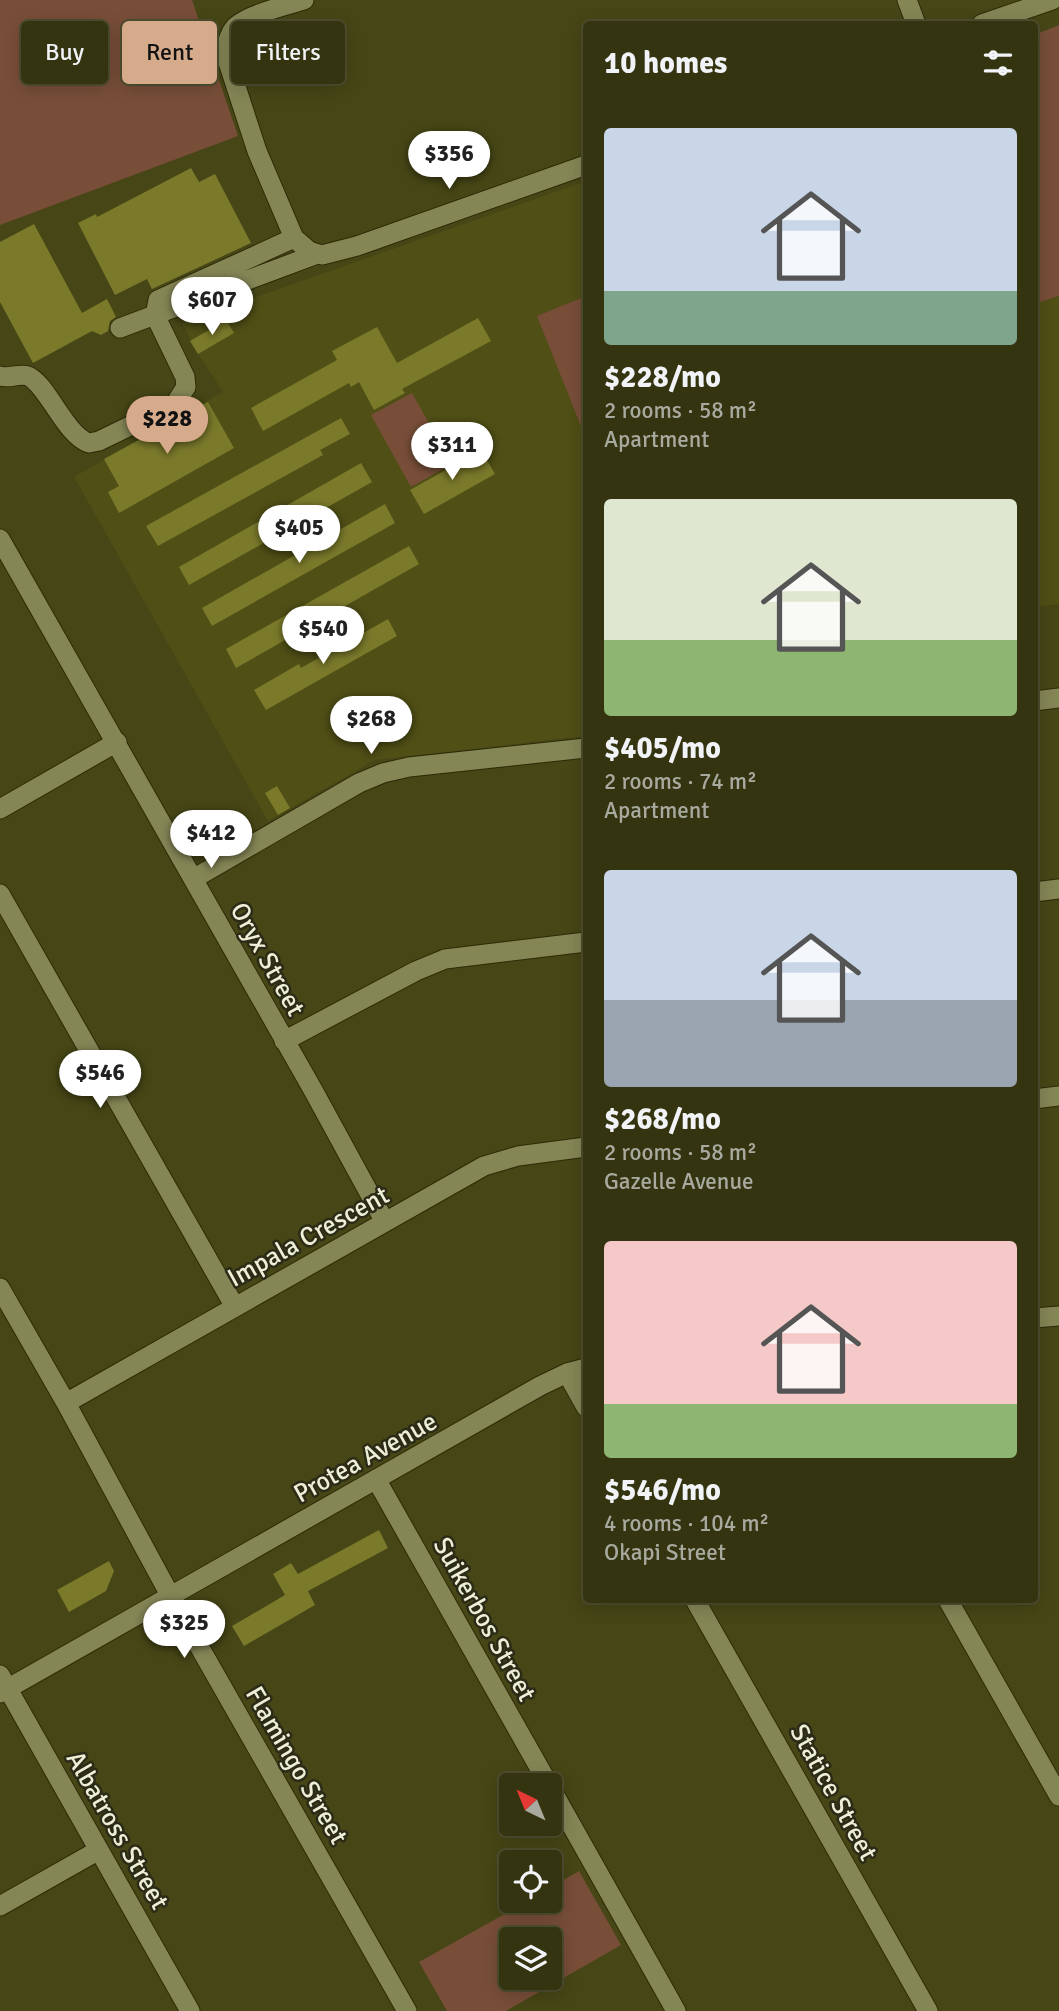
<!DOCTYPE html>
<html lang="en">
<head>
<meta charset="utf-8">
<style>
  body { margin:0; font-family:Signika,sans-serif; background:#3c3c19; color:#f1f3f6; height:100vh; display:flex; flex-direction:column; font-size:26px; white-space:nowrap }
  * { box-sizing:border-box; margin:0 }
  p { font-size:23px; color:#a9aa9f }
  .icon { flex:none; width:38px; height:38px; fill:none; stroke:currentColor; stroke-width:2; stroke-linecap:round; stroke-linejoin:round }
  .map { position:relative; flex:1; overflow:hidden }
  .panel { position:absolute; left:583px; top:21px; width:455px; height:1582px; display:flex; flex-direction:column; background:#343410; border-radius:7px; box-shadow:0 4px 18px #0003,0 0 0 2px #4e4f30 }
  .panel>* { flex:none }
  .guide { position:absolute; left:21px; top:21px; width:457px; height:63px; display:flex; gap:14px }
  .needle { width:46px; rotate:317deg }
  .buttons { position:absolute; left:499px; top:1773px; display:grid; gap:14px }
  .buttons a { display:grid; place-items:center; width:63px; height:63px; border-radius:7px; background:#343410; box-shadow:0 4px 18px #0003,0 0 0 2px #4e4f30; font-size:35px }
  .price { position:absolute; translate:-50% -60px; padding:0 16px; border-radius:24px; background:#fff; color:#222; font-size:23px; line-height:46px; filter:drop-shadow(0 2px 4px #0008) }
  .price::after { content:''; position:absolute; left:50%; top:42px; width:21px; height:16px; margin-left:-10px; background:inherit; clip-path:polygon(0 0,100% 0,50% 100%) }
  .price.on { background:#d6ab8b; color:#111 }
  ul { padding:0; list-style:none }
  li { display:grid; align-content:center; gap:14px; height:371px; padding:0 21px }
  li span { display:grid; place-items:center; height:217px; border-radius:7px; color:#555 }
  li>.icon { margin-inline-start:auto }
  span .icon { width:126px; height:126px; fill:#fffc; stroke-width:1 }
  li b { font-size:30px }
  h2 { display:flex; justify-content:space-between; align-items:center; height:84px; padding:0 21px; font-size:30px }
  .pill { padding:0 24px; border-radius:7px; background:#343410; box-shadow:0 4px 18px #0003,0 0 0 2px #4e4f30; font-size:24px; line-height:63px }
  .pill.on { background:#d6ab8b; color:#111 }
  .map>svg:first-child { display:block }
  .built { fill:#504f16 }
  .green { fill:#784e38; fill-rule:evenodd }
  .building { fill:#7b7a2b }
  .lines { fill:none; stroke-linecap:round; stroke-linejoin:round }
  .minor-casing { stroke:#2c2b07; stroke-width:21 }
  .minor { stroke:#858656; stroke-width:19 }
  .labels { text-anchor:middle; stroke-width:5; stroke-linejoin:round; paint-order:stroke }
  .street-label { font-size:26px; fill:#eeefd6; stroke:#2b2b17 }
</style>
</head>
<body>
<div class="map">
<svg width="1059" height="2011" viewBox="0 0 1059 2011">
  <rect width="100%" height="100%" fill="#464616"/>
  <path class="built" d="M586 181V736L375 760 268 821 74 477 223 392 198 354 182 323Z
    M1059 296V604L1034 607V304Z"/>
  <path class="green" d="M0 0H192L238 136 0 225Z
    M1059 25V296L1034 304V35Z
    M586 296V439L537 316Z
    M412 393 452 464 411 487 371 415Z
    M579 1871 621 1945 506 2011H447L419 1962 528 1901 550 1900V1888ZM550 1939V1978H511V1939Z"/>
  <path class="building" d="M191 168 199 182 215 174 251 243 152 289 147 279 115 295 78 223 96 214 97 217Z
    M34 224 82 313 107 299 116 317 110 321 108 331 101 335 92 331 33 363 0 302V242Z
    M478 318 491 341 402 389 405 393 374 410 359 382 351 387 349 383 263 431 251 408 337 360 332 351 377 327 397 363Z
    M226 320 234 333 198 354 190 341Z
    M208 402 234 448 119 513 108 492 119 486 104 459Z
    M341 418 350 434 320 450 323 455 158 546 146 526Z
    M481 450 495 474 424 514 410 490Z
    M361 463 372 482 189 585 179 567Z
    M385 504 395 523 212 626 202 608Z
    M409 546 419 564 236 668 226 649Z
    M388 619 397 636 266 710 254 690 299 664 301 668Z
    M277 786 290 808 278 815 265 793Z
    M379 1530 388 1548 308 1591 315 1605 244 1646 232 1626 285 1595 273 1574 291 1563 298 1574Z
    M109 1561 114 1571 106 1591 69 1612 57 1590Z"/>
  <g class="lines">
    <g class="minor-casing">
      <path id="minor" d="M304 0C285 6 249 14 235 27 227 36 226 48 227 59L257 151 294 238 309 251 322 255 357 246 586 165
        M907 0 916 24
        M982 24 1052 0
        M120 328 317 254
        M0 376C9 379 19 373 28 376 47 384 65 435 89 443L99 441 175 404 186 387 185 377 155 315 158 300 294 238
        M0 539 313 1090 385 1222
        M1034 701 1059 698
        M0 809 117 742
        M193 879 359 783 383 773 409 767 586 748
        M1034 892 1059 889
        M0 894 235 1307
        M284 1041 416 971 445 959 586 942
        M1034 1099 1059 1096
        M0 1288 66 1403 171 1597 407 2011
        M1034 1318 1059 1316
        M567 1373 586 1407
        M66 1403 484 1166 518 1156 586 1147
        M376 1479 549 1785
        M695 1600 928 2011
        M948 1600 1059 1796
        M0 1675 190 2011
        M0 1693 540 1386 567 1373 586 1368
        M550 1787 676 2011
        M0 1906 99 1850"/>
    </g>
    <use href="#minor" class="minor"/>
  </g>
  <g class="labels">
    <g class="street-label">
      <text transform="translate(268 959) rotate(61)" y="9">Oryx Street</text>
      <text transform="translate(308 1236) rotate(-29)" y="9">Impala Crescent</text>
      <text transform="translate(365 1457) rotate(-29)" y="9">Protea Avenue</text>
      <text transform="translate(485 1619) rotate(61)" y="9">Suikerbos Street</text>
      <text transform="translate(297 1765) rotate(60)" y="9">Flamingo Street</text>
      <text transform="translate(834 1792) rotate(61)" y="9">Statice Street</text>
      <text transform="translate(118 1830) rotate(60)" y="9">Albatross Street</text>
    </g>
  </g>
</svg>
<div class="buttons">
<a><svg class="needle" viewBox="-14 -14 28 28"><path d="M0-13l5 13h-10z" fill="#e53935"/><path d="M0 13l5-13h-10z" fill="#a9aa9f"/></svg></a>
<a><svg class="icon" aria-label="locate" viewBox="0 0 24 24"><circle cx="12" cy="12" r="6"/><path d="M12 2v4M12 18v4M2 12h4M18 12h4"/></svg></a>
<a><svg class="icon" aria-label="layers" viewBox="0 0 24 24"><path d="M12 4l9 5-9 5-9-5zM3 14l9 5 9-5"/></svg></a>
</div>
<b class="price" style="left:449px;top:191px">$356</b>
<b class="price" style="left:212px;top:337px">$607</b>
<b class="price on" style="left:167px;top:456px">$228</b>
<b class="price" style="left:452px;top:482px">$311</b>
<b class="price" style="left:299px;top:565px">$405</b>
<b class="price" style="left:323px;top:666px">$540</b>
<b class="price" style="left:371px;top:756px">$268</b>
<b class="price" style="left:211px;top:870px">$412</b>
<b class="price" style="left:100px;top:1110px">$546</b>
<b class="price" style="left:184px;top:1660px">$325</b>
<div class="guide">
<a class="pill">Buy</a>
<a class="pill on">Rent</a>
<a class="pill">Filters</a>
</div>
<section class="panel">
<h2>10 homes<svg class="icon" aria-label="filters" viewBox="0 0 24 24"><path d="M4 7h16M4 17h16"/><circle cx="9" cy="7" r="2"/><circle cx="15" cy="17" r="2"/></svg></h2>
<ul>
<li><span style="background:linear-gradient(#c9d6e8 75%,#7fa58c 0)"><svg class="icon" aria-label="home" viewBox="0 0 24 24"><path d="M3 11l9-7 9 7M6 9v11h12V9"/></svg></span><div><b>$228/mo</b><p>2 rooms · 58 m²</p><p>Apartment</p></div></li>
<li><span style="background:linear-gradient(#dfe7d0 65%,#8fb573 0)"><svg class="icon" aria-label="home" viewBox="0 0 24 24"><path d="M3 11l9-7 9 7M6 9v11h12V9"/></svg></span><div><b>$405/mo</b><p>2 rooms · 74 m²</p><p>Apartment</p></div></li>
<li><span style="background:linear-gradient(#c9d6e8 60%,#9aa5b1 0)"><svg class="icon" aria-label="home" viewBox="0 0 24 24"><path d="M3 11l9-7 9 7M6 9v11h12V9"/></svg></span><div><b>$268/mo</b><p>2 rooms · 58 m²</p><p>Gazelle Avenue</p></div></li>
<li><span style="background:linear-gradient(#f6c9c9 75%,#8fb573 0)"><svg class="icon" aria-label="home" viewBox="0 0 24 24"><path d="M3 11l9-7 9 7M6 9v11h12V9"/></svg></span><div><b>$546/mo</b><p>4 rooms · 104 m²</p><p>Okapi Street</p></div></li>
</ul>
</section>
</div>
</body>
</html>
